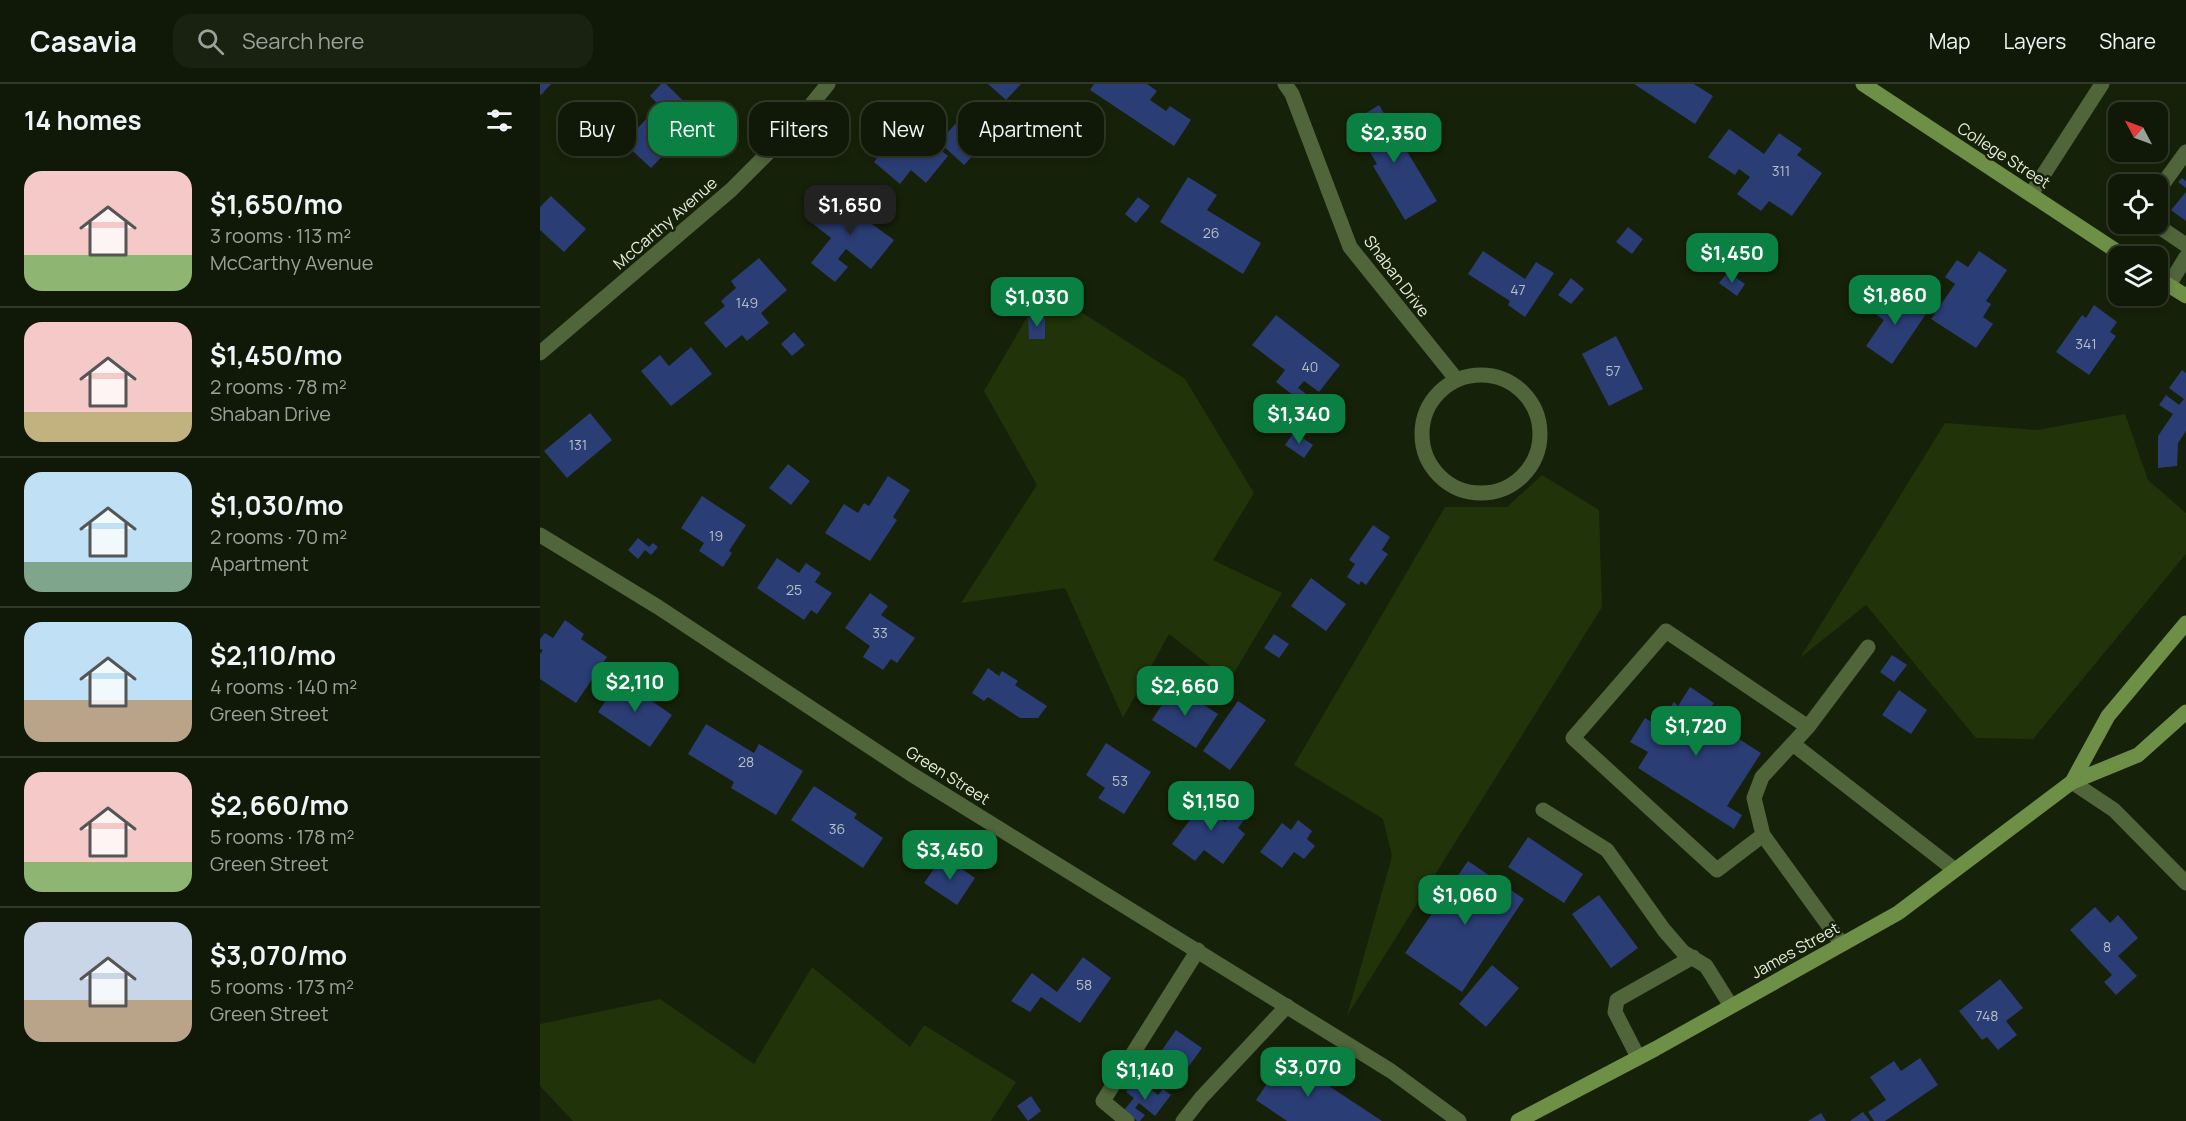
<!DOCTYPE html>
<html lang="en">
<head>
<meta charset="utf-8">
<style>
  body { margin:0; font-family:Manrope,sans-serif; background:#192211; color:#f1f3f6; height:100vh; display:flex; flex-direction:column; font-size:22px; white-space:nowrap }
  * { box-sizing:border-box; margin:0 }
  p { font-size:20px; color:#9ca09b }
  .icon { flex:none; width:33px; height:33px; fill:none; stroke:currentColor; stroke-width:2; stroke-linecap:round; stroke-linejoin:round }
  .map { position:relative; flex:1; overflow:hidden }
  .side { display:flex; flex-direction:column; background:#101907; width:540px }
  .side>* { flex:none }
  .hud { position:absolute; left:18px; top:18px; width:570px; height:54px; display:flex; gap:12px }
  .needle { width:39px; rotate:311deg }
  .fabs { position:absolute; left:1568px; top:18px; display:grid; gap:12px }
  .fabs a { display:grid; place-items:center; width:60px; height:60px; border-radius:12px; background:#101907; box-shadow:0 3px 9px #0003,0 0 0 2px #303828; font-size:30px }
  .price { position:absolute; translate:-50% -51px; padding:0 14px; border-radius:12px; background:#0b8043; color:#fff; font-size:20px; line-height:39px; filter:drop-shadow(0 2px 3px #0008) }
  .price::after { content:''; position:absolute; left:50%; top:36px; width:18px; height:14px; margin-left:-9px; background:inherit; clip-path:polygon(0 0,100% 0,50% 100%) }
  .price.active { background:#222; color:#fff }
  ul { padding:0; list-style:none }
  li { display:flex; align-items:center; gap:18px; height:150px; padding:0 24px }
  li+li { border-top:2px solid #303828 }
  li span { display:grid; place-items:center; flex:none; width:168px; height:120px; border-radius:18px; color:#555 }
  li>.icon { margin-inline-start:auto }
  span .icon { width:72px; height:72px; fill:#fffc; stroke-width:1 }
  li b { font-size:26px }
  h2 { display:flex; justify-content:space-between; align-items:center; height:72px; padding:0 24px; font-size:26px }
  .tag { padding:0 21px; border-radius:18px; background:#101907; box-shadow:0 3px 9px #0003,0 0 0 2px #303828; font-size:21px; line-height:54px }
  .tag.active { background:#0b8043; color:#fff }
  header { display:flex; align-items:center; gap:36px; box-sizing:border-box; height:84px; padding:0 30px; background:#101907; border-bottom:2px solid #303828 }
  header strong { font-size:28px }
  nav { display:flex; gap:33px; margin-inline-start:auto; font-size:21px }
  .search { width:420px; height:54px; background:#192211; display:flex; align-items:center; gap:15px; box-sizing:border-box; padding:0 21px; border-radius:18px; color:#9ca09b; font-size:22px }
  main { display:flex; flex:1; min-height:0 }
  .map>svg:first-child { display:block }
  .green { fill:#213309 }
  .building { fill:#2b3d75 }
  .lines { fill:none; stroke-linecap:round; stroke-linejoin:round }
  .lane { stroke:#506539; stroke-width:15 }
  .street { stroke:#506539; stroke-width:15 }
  .secondary { stroke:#6d8f46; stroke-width:15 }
  .labels { text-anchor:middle; stroke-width:5; stroke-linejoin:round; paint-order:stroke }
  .number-label { font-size:14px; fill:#b6c0c2 }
  .street-label { font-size:16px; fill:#e4ecdc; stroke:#162109 }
</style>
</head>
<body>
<header>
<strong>Casavia</strong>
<div class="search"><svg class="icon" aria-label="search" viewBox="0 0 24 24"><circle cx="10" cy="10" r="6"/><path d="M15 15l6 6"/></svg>Search here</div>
<nav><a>Map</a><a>Layers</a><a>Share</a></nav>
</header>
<main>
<section class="side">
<h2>14 homes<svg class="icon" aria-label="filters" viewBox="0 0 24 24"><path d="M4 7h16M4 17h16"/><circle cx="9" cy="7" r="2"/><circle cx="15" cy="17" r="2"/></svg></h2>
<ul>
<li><span style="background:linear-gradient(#f6c9c9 70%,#8fb573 0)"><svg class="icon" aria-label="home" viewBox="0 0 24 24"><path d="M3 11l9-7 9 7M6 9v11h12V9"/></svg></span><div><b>$1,650/mo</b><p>3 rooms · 113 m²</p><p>McCarthy Avenue</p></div></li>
<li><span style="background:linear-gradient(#f6c9c9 75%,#c2b280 0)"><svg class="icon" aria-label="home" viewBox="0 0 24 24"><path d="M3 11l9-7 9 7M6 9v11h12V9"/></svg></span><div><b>$1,450/mo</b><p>2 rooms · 78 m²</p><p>Shaban Drive</p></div></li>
<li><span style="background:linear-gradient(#bfe0f5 75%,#7fa58c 0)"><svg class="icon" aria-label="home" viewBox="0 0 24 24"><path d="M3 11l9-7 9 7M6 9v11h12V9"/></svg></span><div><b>$1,030/mo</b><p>2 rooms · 70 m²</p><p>Apartment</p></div></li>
<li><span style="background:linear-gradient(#bfe0f5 65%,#b9a48a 0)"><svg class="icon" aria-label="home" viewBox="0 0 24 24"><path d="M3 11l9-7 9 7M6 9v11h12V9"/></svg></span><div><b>$2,110/mo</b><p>4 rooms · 140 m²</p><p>Green Street</p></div></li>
<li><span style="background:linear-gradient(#f6c9c9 75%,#8fb573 0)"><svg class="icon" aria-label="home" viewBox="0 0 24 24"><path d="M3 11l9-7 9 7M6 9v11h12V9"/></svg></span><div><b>$2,660/mo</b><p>5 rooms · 178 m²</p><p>Green Street</p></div></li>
<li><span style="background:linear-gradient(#c9d6e8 65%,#b9a48a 0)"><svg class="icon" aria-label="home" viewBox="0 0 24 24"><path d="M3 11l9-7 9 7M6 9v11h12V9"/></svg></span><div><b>$3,070/mo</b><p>5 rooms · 173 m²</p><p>Green Street</p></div></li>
</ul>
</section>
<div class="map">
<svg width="1646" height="1037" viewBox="0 0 1646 1037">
  <rect width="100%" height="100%" fill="#162109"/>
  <path class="green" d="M504 204 645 295 714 409 673 476 742 509 689 597 629 550 583 634 525 504 421 519 497 401 444 307Z
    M1585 330 1608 396 1646 429V470L1493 655 1436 654 1326 521 1260 574 1405 339 1497 346Z
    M1002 391 1059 426 1062 523 807 932 852 772 843 735 754 681 905 423H967Z
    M272 883 370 963 384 941 476 998 451 1037H33L0 1002V940L120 915 214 980Z"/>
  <path class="building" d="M0 0H11L1 11 0 10Z
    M121 0H126L160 33 111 84 84 59 119 21 110 12Z
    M448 0H481L466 16Z
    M554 0H607L617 7 610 16 626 27 630 22 651 36 634 62 550 6Z
    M1094 0H1154L1173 12 1155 40Z
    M839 21 897 117 865 136 833 82 837 80 812 38Z
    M419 36 445 59 424 81 399 58Z
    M366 38 408 72 386 99 371 86 360 100 334 78 347 62 342 58 349 48 354 52Z
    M1189 45 1224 70 1239 49 1262 65 1257 71 1282 89 1252 132 1229 117 1221 127 1197 110 1210 93 1199 85 1195 91 1168 73Z
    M648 93 677 111 667 126 721 159 703 190 620 138Z
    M1642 94 1646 97V104L1638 98Z
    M317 106 342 127 332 140 354 156 331 185 306 165 298 175 308 183 295 198 271 179 291 154 272 139 287 120 298 129Z
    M1646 108V137L1631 126Z
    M11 112 46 145 24 168 0 146V123Z
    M598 113 610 122 596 139 585 130Z
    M1088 143 1103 155 1092 170 1076 158Z
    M943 167 985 195 996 178 1014 189 985 233 968 221 970 217 928 190Z
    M1439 167 1467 186 1446 217 1451 220 1443 233 1453 240 1436 264 1391 235 1415 200 1405 193 1417 176 1428 183Z
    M219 174 247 206 221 229 229 239 207 257 202 251 186 264 164 239 185 222 181 217 196 204 191 197Z
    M1188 188 1205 200 1197 212 1179 199Z
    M1031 194 1044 205 1031 220 1018 211Z
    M1350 205 1386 230 1352 280 1326 262 1344 236 1334 229Z
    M1554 221 1577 238 1570 248 1576 252 1549 291 1516 268 1542 231 1546 234Z
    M736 231 800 281 779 308 764 297 758 304 780 320 763 342 744 326 754 312 736 298 745 286 712 261Z
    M488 234H505V255H489Z
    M254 248 265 261 252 272 241 260Z
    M1076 252 1103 305 1069 322 1042 270Z
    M151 263 172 290 131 322 101 287 120 271 129 282Z
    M1642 286 1646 289V347L1638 359 1637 382 1618 384V352L1633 330 1619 321 1626 311 1639 321 1644 315 1629 304Z
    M50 329 72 356 27 394 4 367Z
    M754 348 773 361 764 374 745 361Z
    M248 380 270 397 251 421 229 404Z
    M348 392 370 406 353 433 357 436 330 477 285 449 304 420 318 429 324 419 329 422Z
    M162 412 206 441 189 467 192 469 183 483 159 467 164 459 141 444Z
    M833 441 850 453 842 466 848 470 826 501 821 497 819 501 807 493 815 480 809 476Z
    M98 454 109 463 113 459 118 463 111 471 105 466 98 475 88 466Z
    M237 474 259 489 266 479 281 489 275 498 292 509 277 530 271 526 264 536 217 504Z
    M771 494 806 520 786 547 751 522Z
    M330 509 348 522 341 531 375 554 357 579 351 575 343 586 323 573 330 562 305 544Z
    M25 536 44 550 41 555 67 573 36 619 0 595V570L3 566 0 565V555L5 549 13 554Z
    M734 550 749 560 739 574 724 564Z
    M1352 571 1367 581 1354 598 1340 588Z
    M448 584 459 592 462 587 478 597 475 601 507 622 498 634H480L448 613 444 617 432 609Z
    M80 595 132 631 110 663 58 628Z
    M634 602 678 630 656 664 612 636Z
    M1150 603 1174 619 1164 633 1221 669 1187 722 1202 731 1194 745 1098 684 1108 668 1090 658 1105 634 1118 642 1134 618 1138 622Z
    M1359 606 1387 626 1371 650 1342 631Z
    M698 617 726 636 690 686 663 667Z
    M166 640 214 669 219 660 263 687 236 731 191 704 194 698 148 670Z
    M566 659 611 688 584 730 558 714 565 704 546 691Z
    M274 702 317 730 314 734 343 754 323 784 251 736Z
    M670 709 686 721 677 732 685 738 694 727 705 735 698 744 705 750 683 780 664 766 655 777 632 760Z
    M758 736 772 747 767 755 775 762 764 775 754 768 742 784 720 768 742 739 751 746Z
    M988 753 1043 790 1024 819 968 783Z
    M403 772 435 794 417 821 384 799Z
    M928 777 984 815 922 908 865 869Z
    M1059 811 1098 864 1071 884 1032 830Z
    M1555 823 1570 839 1578 831 1598 854 1578 872 1597 892 1576 911 1564 898 1572 891 1530 846Z
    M543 873 571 894 540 939 501 913 490 928 471 917 492 889 517 908Z
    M952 881 979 904 946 943 919 920Z
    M1460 895 1483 924 1466 937 1477 951 1458 966 1447 953 1442 956 1419 927Z
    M636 946 662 964 641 993 636 989 630 997 610 983Z
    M745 973 842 1037H747L716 1016Z
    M1380 974 1398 1001 1345 1037H1334L1328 1028 1346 1016 1330 993 1354 977 1361 987Z
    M593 999 599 1004 603 999 618 1011 623 1005 631 1011 615 1032 599 1019 595 1024 605 1031 600 1037H597L584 1026 594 1014 586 1008Z
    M491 1012 501 1027 488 1037 477 1022Z
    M1323 1028 1330 1037H1310Z
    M1281 1029 1286 1037H1268Z"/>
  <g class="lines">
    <path class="lane" d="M1617 108 1646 68
      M1491 110 1562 0
      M1615 140 1646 161
      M1629 201 1646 173
      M1253 660 1415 786
      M1003 726 1067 766 1124 846 1143 868 1166 882 1191 922
      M1223 751 1214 714 1222 693 1268 643
      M1302 860 1223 751 1177 786 1033 654 1126 547 1268 643 1328 563
      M1098 973 1075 928 1077 916 1153 873
      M587 1037 563 1017 658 866
      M643 1037 661 1014 747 922"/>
    <path class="street" d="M745 0 752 10 810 163 917 296
      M0 269 191 106 249 48 288 0
      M882 350a59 59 0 1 1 118 0a59 59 0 1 1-118 0Z
      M0 451 118 523 371 690 851 987 919 1037
      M1532 698 1574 726 1646 799"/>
    <path class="secondary" d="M1323 0 1584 172
      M1617 194 1646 212
      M1532 698 1568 632 1646 539
      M978 1037 1115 965 1358 829 1532 698 1598 671 1646 628"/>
  </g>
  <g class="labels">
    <g class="number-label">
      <text x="1241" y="92">311</text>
      <text x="671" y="154">26</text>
      <text x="978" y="211">47</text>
      <text x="207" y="224">149</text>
      <text x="1546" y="265">341</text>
      <text x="770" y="288">40</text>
      <text x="1073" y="292">57</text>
      <text x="38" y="366">131</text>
      <text x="176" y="457">19</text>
      <text x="254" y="511">25</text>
      <text x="340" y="554">33</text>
      <text x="206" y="683">28</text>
      <text x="580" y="702">53</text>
      <text x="297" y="750">36</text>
      <text x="1567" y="868">8</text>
      <text x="544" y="906">58</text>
      <text x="1447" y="937">748</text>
    </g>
    <g class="street-label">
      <text transform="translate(1464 71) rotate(33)" y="6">College Street</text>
      <text transform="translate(125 139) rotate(-41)" y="6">McCarthy Avenue</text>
      <text transform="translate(857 192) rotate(53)" y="6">Shaban Drive</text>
      <text transform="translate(408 691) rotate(32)" y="6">Green Street</text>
      <text transform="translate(1255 866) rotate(-29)" y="6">James Street</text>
    </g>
  </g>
</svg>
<div class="fabs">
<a><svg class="needle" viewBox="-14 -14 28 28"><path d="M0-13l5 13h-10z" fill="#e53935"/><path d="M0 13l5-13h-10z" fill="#9ca09b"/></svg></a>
<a><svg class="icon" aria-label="locate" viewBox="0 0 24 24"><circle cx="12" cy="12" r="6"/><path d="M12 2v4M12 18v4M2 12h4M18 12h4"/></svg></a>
<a><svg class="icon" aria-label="layers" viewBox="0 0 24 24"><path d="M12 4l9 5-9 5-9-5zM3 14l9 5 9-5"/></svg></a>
</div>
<b class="price" style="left:854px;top:80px">$2,350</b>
<b class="price active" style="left:310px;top:152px">$1,650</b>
<b class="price" style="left:1192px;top:200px">$1,450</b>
<b class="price" style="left:1355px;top:242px">$1,860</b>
<b class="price" style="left:497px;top:244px">$1,030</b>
<b class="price" style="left:759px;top:361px">$1,340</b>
<b class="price" style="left:95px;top:629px">$2,110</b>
<b class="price" style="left:645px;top:633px">$2,660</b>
<b class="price" style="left:1156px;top:673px">$1,720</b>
<b class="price" style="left:671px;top:748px">$1,150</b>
<b class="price" style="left:410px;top:797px">$3,450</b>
<b class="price" style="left:925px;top:842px">$1,060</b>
<b class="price" style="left:768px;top:1014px">$3,070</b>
<b class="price" style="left:605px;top:1017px">$1,140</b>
<div class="hud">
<a class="tag">Buy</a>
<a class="tag active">Rent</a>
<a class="tag">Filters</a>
<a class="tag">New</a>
<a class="tag">Apartment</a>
</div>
</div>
</main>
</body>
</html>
